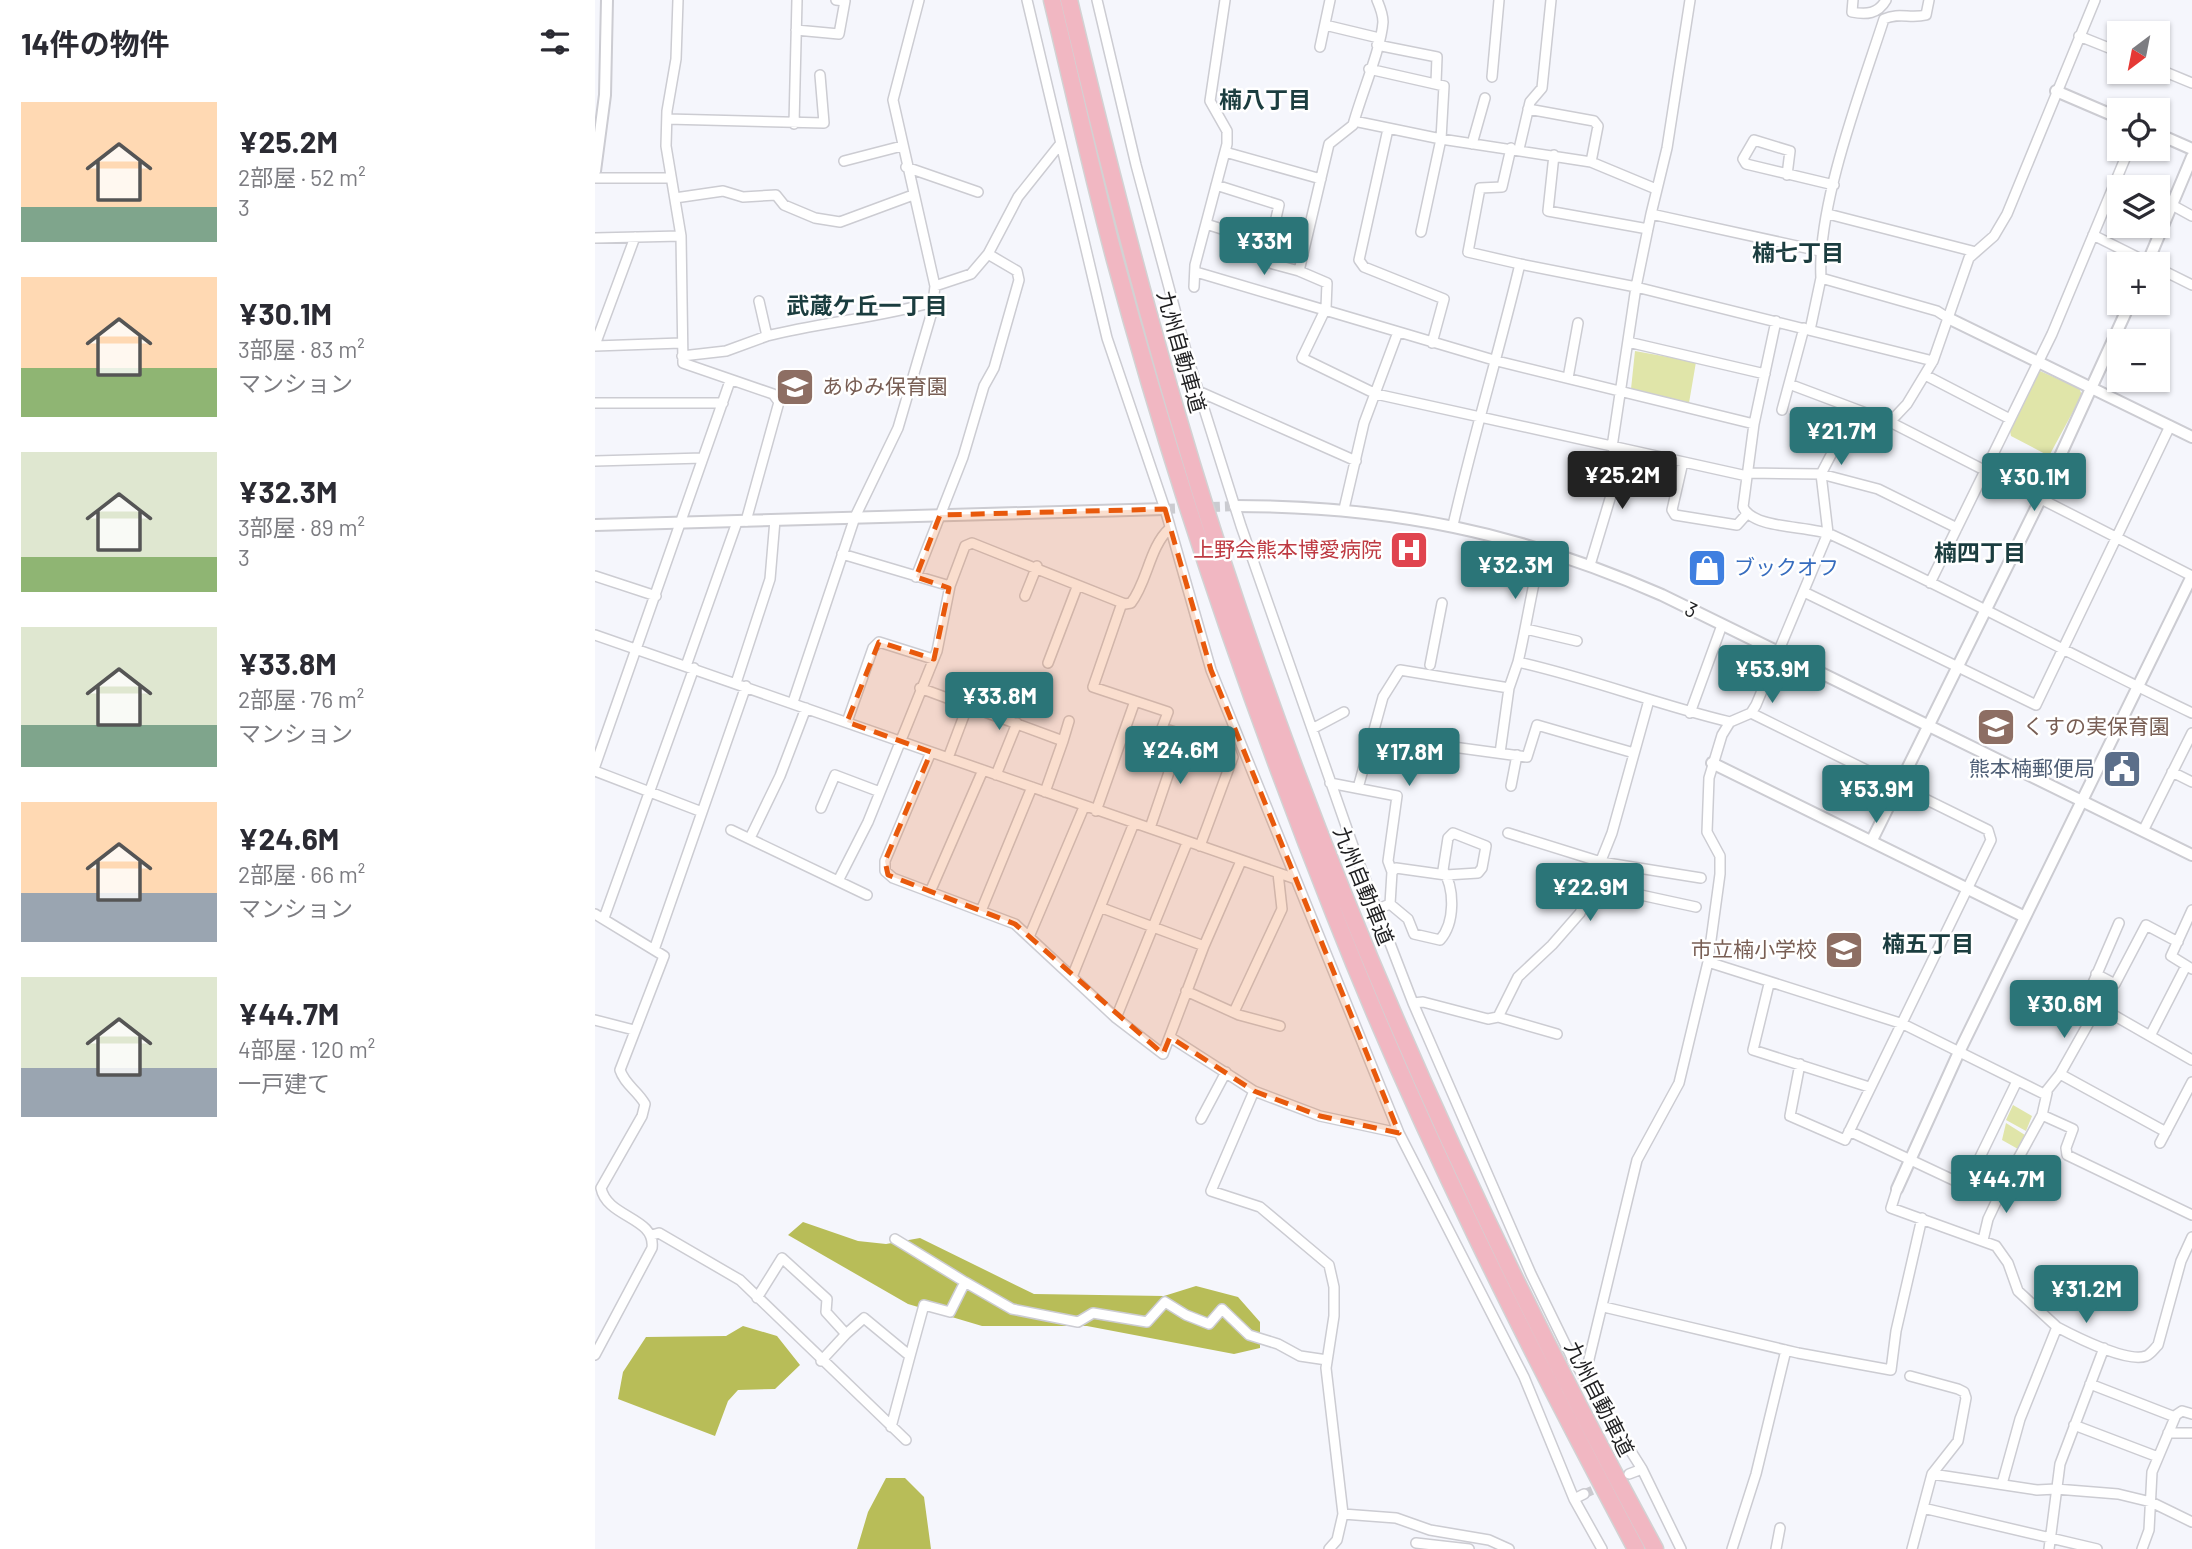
<!DOCTYPE html>
<html lang="ja">
<head>
<meta charset="utf-8">
<style>
  body { margin:0; font-family:Barlow,"Noto Sans JP",sans-serif; background:#f7f7f7; color:#2b2b33; height:100vh; display:flex; flex-direction:column; font-size:26px; white-space:nowrap }
  * { box-sizing:border-box; margin:0 }
  p { font-size:23px; color:#7c7c81 }
  .icon { flex:none; width:38px; height:38px; fill:none; stroke:currentColor; stroke-width:2; stroke-linecap:round; stroke-linejoin:round }
  .map { position:relative; flex:1; overflow:hidden }
  .panel { display:flex; flex-direction:column; background:#fff; width:595px }
  .panel>* { flex:none }
  .needle { width:46px; rotate:212deg }
  .controls { position:absolute; left:1512px; top:21px; display:grid; gap:14px }
  .controls a { display:grid; place-items:center; width:63px; height:63px; border-radius:0px; background:#fff; box-shadow:0 2px 5px #0004; font-size:35px }
  .price { position:absolute; translate:-50% -60px; padding:0 16px; border-radius:7px; background:#2b7578; color:#fff; font-size:23px; line-height:46px; filter:drop-shadow(0 2px 4px #0008) }
  .price::after { content:''; position:absolute; left:50%; top:42px; width:21px; height:16px; margin-left:-10px; background:inherit; clip-path:polygon(0 0,100% 0,50% 100%) }
  .price.current { background:#222; color:#fff }
  ul { padding:0; list-style:none }
  li { display:flex; align-items:center; gap:21px; height:175px; padding:0 21px }
  li span { display:grid; place-items:center; flex:none; width:196px; height:140px; border-radius:0px; color:#555 }
  li>.icon { margin-inline-start:auto }
  span .icon { width:84px; height:84px; fill:#fffc; stroke-width:1 }
  li b { font-size:30px }
  h2 { display:flex; justify-content:space-between; align-items:center; height:84px; padding:0 21px; font-size:30px }
  main { display:flex; flex:1; min-height:0 }
  .map>svg:first-child { display:block }
  .green { fill:#e0e5a9 }
  .forest { fill:#b8bd58 }
  .lines { fill:none; stroke-linecap:round; stroke-linejoin:round }
  .minor-tunnel { stroke:#cacbd0; stroke-width:9; stroke-dasharray:9 4.5; stroke-linecap:butt }
  .tertiary-tunnel { stroke:#cacbd0; stroke-width:10; stroke-dasharray:10 5; stroke-linecap:butt }
  .minor-casing { stroke:#ccccd2; stroke-width:12 }
  .tertiary-casing { stroke:#ccccd2; stroke-width:14 }
  .motorway-casing { stroke:#d2d2d3; stroke-width:19 }
  .minor { stroke:#fff; stroke-width:9 }
  .tertiary { stroke:#fff; stroke-width:10 }
  .motorway { stroke:#f1b7c2; stroke-width:16 }
  .marked { fill:#e8590c; fill-opacity:0.2; stroke:#e8590c; stroke-width:5; stroke-dasharray:14 9; stroke-linejoin:round }
  .labels { text-anchor:middle; stroke-width:5; stroke-linejoin:round; paint-order:stroke }
  .street-label { font-size:21px; fill:#1f1f21; stroke:#fff }
  .education-label { font-size:21px; fill:#785e54; stroke:#fff; text-anchor:start }
  .health-label { font-size:21px; fill:#be3a42; stroke:#fff; text-anchor:end }
  .shop-label { font-size:21px; fill:#366cbe; stroke:#fff; text-anchor:start }
  .service-label { font-size:21px; fill:#4e5e75; stroke:#fff; text-anchor:end }
  .neighbourhood-label { font-size:23px; font-weight:bold; fill:#1b3d3f; stroke:#fff }
</style>
</head>
<body>
<main>
<section class="panel">
<h2>14件の物件<svg class="icon" aria-label="filters" viewBox="0 0 24 24"><path d="M4 7h16M4 17h16"/><circle cx="9" cy="7" r="2"/><circle cx="15" cy="17" r="2"/></svg></h2>
<ul>
<li><span style="background:linear-gradient(#ffd9b3 75%,#7fa58c 0)"><svg class="icon" aria-label="home" viewBox="0 0 24 24"><path d="M3 11l9-7 9 7M6 9v11h12V9"/></svg></span><div><b>¥25.2M</b><p>2部屋 · 52 m²</p><p>3</p></div></li>
<li><span style="background:linear-gradient(#ffd9b3 65%,#8fb573 0)"><svg class="icon" aria-label="home" viewBox="0 0 24 24"><path d="M3 11l9-7 9 7M6 9v11h12V9"/></svg></span><div><b>¥30.1M</b><p>3部屋 · 83 m²</p><p>マンション</p></div></li>
<li><span style="background:linear-gradient(#dfe7d0 75%,#8fb573 0)"><svg class="icon" aria-label="home" viewBox="0 0 24 24"><path d="M3 11l9-7 9 7M6 9v11h12V9"/></svg></span><div><b>¥32.3M</b><p>3部屋 · 89 m²</p><p>3</p></div></li>
<li><span style="background:linear-gradient(#dfe7d0 70%,#7fa58c 0)"><svg class="icon" aria-label="home" viewBox="0 0 24 24"><path d="M3 11l9-7 9 7M6 9v11h12V9"/></svg></span><div><b>¥33.8M</b><p>2部屋 · 76 m²</p><p>マンション</p></div></li>
<li><span style="background:linear-gradient(#ffd9b3 65%,#9aa5b1 0)"><svg class="icon" aria-label="home" viewBox="0 0 24 24"><path d="M3 11l9-7 9 7M6 9v11h12V9"/></svg></span><div><b>¥24.6M</b><p>2部屋 · 66 m²</p><p>マンション</p></div></li>
<li><span style="background:linear-gradient(#dfe7d0 65%,#9aa5b1 0)"><svg class="icon" aria-label="home" viewBox="0 0 24 24"><path d="M3 11l9-7 9 7M6 9v11h12V9"/></svg></span><div><b>¥44.7M</b><p>4部屋 · 120 m²</p><p>一戸建て</p></div></li>
</ul>
</section>
<div class="map">
<svg width="1597" height="1549" viewBox="0 0 1597 1549">
  <rect width="100%" height="100%" fill="#f5f6fc"/>
  <path class="green" d="M1040 351 1101 362 1094 403 1036 389Z
    M1445 371 1484 388 1487 395 1454 456 1416 436 1414 426 1441 373Z
    M1418 1105 1437 1116 1431 1131 1411 1120Z
    M1411 1123 1430 1135 1423 1149 1407 1140Z"/>
  <path class="forest" d="M208 1222 263 1241 291 1244 325 1238 439 1294 569 1296 601 1286 643 1297 665 1322V1348L639 1354 492 1326H387L313 1304 193 1235Z
    M148 1326 182 1336 205 1365 180 1389 143 1390 133 1401 120 1436 23 1399 28 1372 51 1337 131 1336Z
    M291 1478H310L329 1497 336 1549H262L273 1512Z"/>
  <g class="lines">
    <path class="minor-tunnel" d="M989 1494 1026 1478"/>
    <path class="tertiary-tunnel" d="M570 509 640 506"/>
    <g class="minor-casing">
      <path id="minor" d="M83 0 81 59 72 111 71 146 86 236 88 363 178 394 184 402 151 521
        M432 0 512 338 570 509 616 670 804 1133 929 1377 979 1499 1007 1549
        M502 0 541 165 593 358 646 526 764 863 818 1003 936 1274 977 1358 1047 1469 1086 1549
        M782 0C785 7 788 14 788 22 786 49 766 95 758 125L734 144 704 271 732 283 731 308 707 358 781 394 1152 476
        M1095 0 1072 148 1056 214 1225 251
        M1258 0 1257 12C1271 15 1283 14 1291 0
        M1334 0 1331 15C1315 19 1304 12 1289 19 1266 90 1222 205 1226 278L1342 311 1353 318
        M730 25 784 38
        M201 30 244 34 250 1 241 0
        M1484 36 1524 52
        M782 45 842 57 841 83
        M725 47 735 0
        M774 69 849 86 846 139 826 232
        M1563 69 1597 83
        M897 77 904 0
        M933 109 999 121 1003 126 996 162
        M72 119 229 123 225 75
        M759 121 846 139 996 162 1061 189
        M199 124 202 0
        M793 129 764 260 769 267 849 299 837 343
        M877 144 890 98
        M916 148 907 187 885 188 873 252 925 264
        M924 149 935 102 947 88 956 0
        M630 152 726 179
        M959 155 953 211 1053 229
        M249 161 307 146
        M311 167 383 192
        M1192 175 1195 151 1159 140 1148 159 1151 164 1239 185
        M0 178H75
        M621 185 684 205 672 258 678 264 704 271
        M80 198 128 191 148 197 181 195 189 205 220 218 245 222 318 195
        M1577 205 1597 216
        M1233 214 1381 252
        M611 224 674 244
        M1498 235 1556 264
        M0 238 86 236
        M1563 268 1597 285
        M601 272 902 361 1159 424
        M340 286 376 274 393 254 423 197 466 143
        M599 287 600 265 632 144V131L615 101 630 0
        M1181 321 1159 424 1148 507C1159 530 1214 525 1237 535 1358 591 1476 655 1597 713
        M1215 330 1226 278
        M172 336C227 322 284 318 338 302
        M1033 342 1170 374
        M0 345 40 237
        M0 346 86 343
        M87 356 131 351 172 336 164 301
        M1330 375 1415 419
        M973 378 983 323
        M1194 384 1295 422 1597 576
        M603 391 761 461
        M0 403H128
        M1187 410 1209 328
        M1017 447 1041 287 1056 214
        M0 461 108 458
        M1088 462 1077 510 1080 515 1142 525 1151 515
        M1153 473 1226 474 1283 489 1362 528
        M749 509 769 423 803 332
        M858 525C878 437 904 352 925 264L1041 287 1338 361
        M247 554 355 586 370 546 377 543 530 604 536 603C553 581 554 547 575 528
        M995 565 1030 449
        M0 576 61 596
        M321 577 368 457 389 386 399 368 424 280 422 271 393 254
        M1335 583 1457 334 1534 149
        M1209 592 1441 705 1575 426
        M430 596 442 566
        M527 603 498 687 573 712 567 728 635 749 638 757 605 846
        M931 629 982 641
        M0 635 698 878
        M923 662C932 624 937 586 947 549
        M453 663 482 587
        M835 665 847 603
        M91 666 142 522
        M141 683 175 579 180 520
        M325 688 468 741 450 792
        M198 702 260 517 303 428 337 312 340 286 298 100 324 0
        M1095 713 1127 625
        M1156 713 1393 830 1396 840 1250 1140 1195 1116 1205 1064
        M252 722 278 648 284 642 338 659
        M717 729 749 712
        M776 739 815 748
        M468 741 474 721
        M858 747 932 757 942 725 1039 753
        M336 752 290 861V871L298 878 420 924 521 1018 568 1054 609 946 646 861
        M905 753 914 688 923 662C995 678 1063 705 1135 722
        M353 758 373 705
        M0 766 135 381
        M0 771 107 812
        M1577 772 1597 782
        M401 775 422 723
        M735 783 802 796 793 861 797 872
        M916 786 922 755
        M763 788 788 697 805 670 914 688
        M226 808 240 775 285 792
        M501 811 540 701
        M555 828 587 734
        M136 830 272 895
        M1548 831 1597 733
        M913 833 1006 862 1106 878
        M155 838 185 776 211 708
        M244 879 273 822 342 651 355 586
        M995 884 1101 907
        M335 892 388 770
        M507 908 609 946
        M783 909 795 904 797 872 801 868 851 875 883 873 887 868 891 846 858 833 853 838 848 870C860 889 860 923 845 940L819 934 813 919 795 904
        M1597 910 1576 956 1597 969
        M386 911 437 787
        M0 914 69 956 25 1070C30 1085 42 1090 50 1104L47 1116 6 1188C12 1218 61 1217 57 1248L0 1355
        M9 918 99 668
        M434 937 489 807
        M60 947 151 686
        M1113 962 1308 1024 1449 1094 1465 1074 1501 1010 1515 1013 1555 1036
        M1591 966 1555 1036 1597 1060
        M1501 974 1520 984 1551 925 1583 942
        M477 977 539 823
        M1174 984 1158 1050 1274 1087
        M591 991 644 1015 685 1026
        M818 1003 828 1002 893 1019 903 1017 923 977 957 945 985 913 1017 833 1054 700
        M1501 1010 1492 997 1524 923
        M639 1012 687 909 683 873
        M903 1017 962 1034
        M521 1018 592 843
        M0 1020 39 1030
        M575 1037 659 1091 725 1116 804 1133
        M1465 1074 1571 1132
        M659 1091 616 1191 665 1207 734 1265 739 1287V1316L731 1368 748 1514 742 1540 734 1549
        M1452 1093 1447 1115 1478 1129 1471 1148 1472 1155 1597 1215
        M606 1119 631 1072
        M1254 1131 1371 1186 1422 1081
        M1565 1143 1597 1082
        M1412 1179 1447 1115
        M1302 1189 1296 1208 1401 1246 1413 1263 1423 1291 1462 1327 1425 1419 1407 1484
        M57 1235 64 1233 145 1280 311 1440
        M300 1239 370 1282 355 1312 329 1305 315 1356
        M1388 1240 1393 1219 1412 1179 1436 1191
        M370 1282 417 1309 483 1322 498 1313 552 1322 570 1302 591 1315 614 1324 627 1309 654 1335 683 1344 705 1356 732 1360
        M162 1298 187 1258 232 1299 231 1312 251 1334 226 1361
        M1009 1307 1203 1353 1296 1370 1301 1331 1327 1218
        M1462 1327C1479 1336 1532 1363 1551 1356 1556 1354 1559 1349 1563 1345L1586 1261 1597 1237
        M251 1334 269 1318 315 1356 296 1427
        M1315 1376 1363 1389 1369 1392 1371 1398 1363 1441 1337 1474
        M989 1380 1042 1160 1084 1083 1113 962 1125 874V856L1112 832 1114 778 1127 735 1135 722 1156 713 1161 705 1233 533 1226 474 1238 451 1279 432 1295 422 1312 404 1338 361 1374 258 1399 236 1412 214 1500 0
        M1495 1384 1580 1417
        M1479 1425 1563 1457
        M1573 1433H1597
        M1034 1474 1047 1469
        M979 1499 989 1494
        M1328 1508 1502 1549
        M748 1514 801 1518 835 1530 894 1540 914 1549
        M821 1543 874 1549
        M1137 1549 1161 1474 1191 1350
        M1181 1549 1185 1528
        M1317 1549 1337 1474 1442 1490 1461 1489 1523 1494 1556 1502 1597 1522
        M1454 1549 1465 1464 1509 1348
        M1547 1549 1554 1530 1557 1472 1581 1415 1587 1411 1597 1414"/>
    </g>
    <g class="tertiary-casing">
      <path id="tertiary" d="M1461 91 1524 118
        M1563 134 1597 149
        M0 171 10 95 12 0
        M1552 264 1597 157
        M1353 318 1597 437
        M640 506C796 506 923 532 1067 595L1597 855
        M0 525 570 509
        M1117 763 1430 917
        M1277 840 1445 500 1535 303
        M1302 1189 1364 1052 1597 576"/>
    </g>
    <g class="motorway-casing">
      <path id="motorway" d="M457 0C478 87 497 174 520 260 580 483 655 702 740 916 826 1134 931 1343 1041 1549
        M474 0C523 206 576 411 644 611 753 936 896 1249 1060 1549"/>
    </g>
    <use href="#minor" class="minor"/>
    <use href="#tertiary" class="tertiary"/>
    <use href="#motorway" class="motorway"/>
  </g>
  <path class="marked" d="M570 509 616 670 804 1133 725 1116 659 1091 575 1037 568 1054 420 924 293 875 290 861 336 752 252 722 284 642 339 659 354 588 321 577 345 515Z"/>
  <defs>
    <g id="school-square" transform="scale(2.0125)"><rect x="-9" y="-9" width="18" height="18" rx="4" fill="#8d6e63" stroke="#fff"/><path d="M0-5L7-2L0 1L-7-2ZM-4 1L0 2.5L4 1V4Q0 6-4 4Z" fill="#fff"/></g>
    <g id="hospital-square" transform="scale(2.0125)"><rect x="-9" y="-9" width="18" height="18" rx="4" fill="#e0444e" stroke="#fff"/><path d="M-5-5h3v3.5h4V-5h3V5h-3V1.5h-4V5h-3Z" fill="#fff"/></g>
    <g id="shop-square" transform="scale(2.0125)"><rect x="-9" y="-9" width="18" height="18" rx="4" fill="#3f7fe0" stroke="#fff"/><path d="M-5-2.5h2.3a2.7 3.5 0 0 1 5.4 0H5L5.5 6h-11ZM-1.5-2.5h3a1.5 2.3 0 0 0-3 0Z" fill="#fff"/></g>
    <g id="civic-square" transform="scale(2.0125)"><rect x="-9" y="-9" width="18" height="18" rx="4" fill="#5c6f8a" stroke="#fff"/><path d="M-.6-6.5H3V-4.5H.6V-3L4-1V1h2V6H-6V1h2V-1L-.6-3ZM-1.2 2.5V6h2.4V2.5Z" fill="#fff"/></g>
  </defs>
  <g fill-rule="evenodd">
    <use href="#school-square" x="200" y="387"/>
    <use href="#hospital-square" x="814" y="550"/>
    <use href="#shop-square" x="1112" y="568"/>
    <use href="#school-square" x="1401" y="727"/>
    <use href="#civic-square" x="1527" y="769"/>
    <use href="#school-square" x="1249" y="950"/>
  </g>
  <g class="labels">
    <g class="street-label">
      <text transform="translate(586 352) rotate(74)" y="7">九州自動車道</text>
      <text transform="translate(1096 610) rotate(26)" y="7">3</text>
      <text transform="translate(768 886) rotate(68)" y="7">九州自動車道</text>
      <text transform="translate(1004 1399) rotate(63)" y="7">九州自動車道</text>
    </g>
    <g class="education-label">
      <text x="227" y="394">あゆみ保育園</text>
      <text x="1428" y="734">くすの実保育園</text>
      <text x="1222" y="957" text-anchor="end">市立楠小学校</text>
    </g>
    <g class="health-label">
      <text x="787" y="557">上野会熊本博愛病院</text>
    </g>
    <g class="shop-label">
      <text x="1139" y="575">ブックオフ</text>
    </g>
    <g class="service-label">
      <text x="1500" y="776">熊本楠郵便局</text>
    </g>
    <g class="neighbourhood-label">
      <text x="670" y="108">楠八丁目</text>
      <text x="1203" y="261">楠七丁目</text>
      <text x="272" y="314">武蔵ケ丘一丁目</text>
      <text x="1385" y="561">楠四丁目</text>
      <text x="1333" y="952">楠五丁目</text>
    </g>
  </g>
</svg>
<div class="controls">
<a><svg class="needle" viewBox="-14 -14 28 28"><path d="M0-13l5 13h-10z" fill="#e53935"/><path d="M0 13l5-13h-10z" fill="#7c7c81"/></svg></a>
<a><svg class="icon" aria-label="locate" viewBox="0 0 24 24"><circle cx="12" cy="12" r="6"/><path d="M12 2v4M12 18v4M2 12h4M18 12h4"/></svg></a>
<a><svg class="icon" aria-label="layers" viewBox="0 0 24 24"><path d="M12 4l9 5-9 5-9-5zM3 14l9 5 9-5"/></svg></a>
<a>+</a>
<a>−</a>
</div>
<b class="price" style="left:669px;top:277px">¥33M</b>
<b class="price" style="left:1246px;top:467px">¥21.7M</b>
<b class="price current" style="left:1027px;top:511px">¥25.2M</b>
<b class="price" style="left:1439px;top:513px">¥30.1M</b>
<b class="price" style="left:920px;top:601px">¥32.3M</b>
<b class="price" style="left:1177px;top:705px">¥53.9M</b>
<b class="price" style="left:404px;top:732px">¥33.8M</b>
<b class="price" style="left:585px;top:786px">¥24.6M</b>
<b class="price" style="left:814px;top:788px">¥17.8M</b>
<b class="price" style="left:1281px;top:825px">¥53.9M</b>
<b class="price" style="left:995px;top:923px">¥22.9M</b>
<b class="price" style="left:1469px;top:1040px">¥30.6M</b>
<b class="price" style="left:1411px;top:1215px">¥44.7M</b>
<b class="price" style="left:1491px;top:1325px">¥31.2M</b>
</div>
</main>
</body>
</html>
